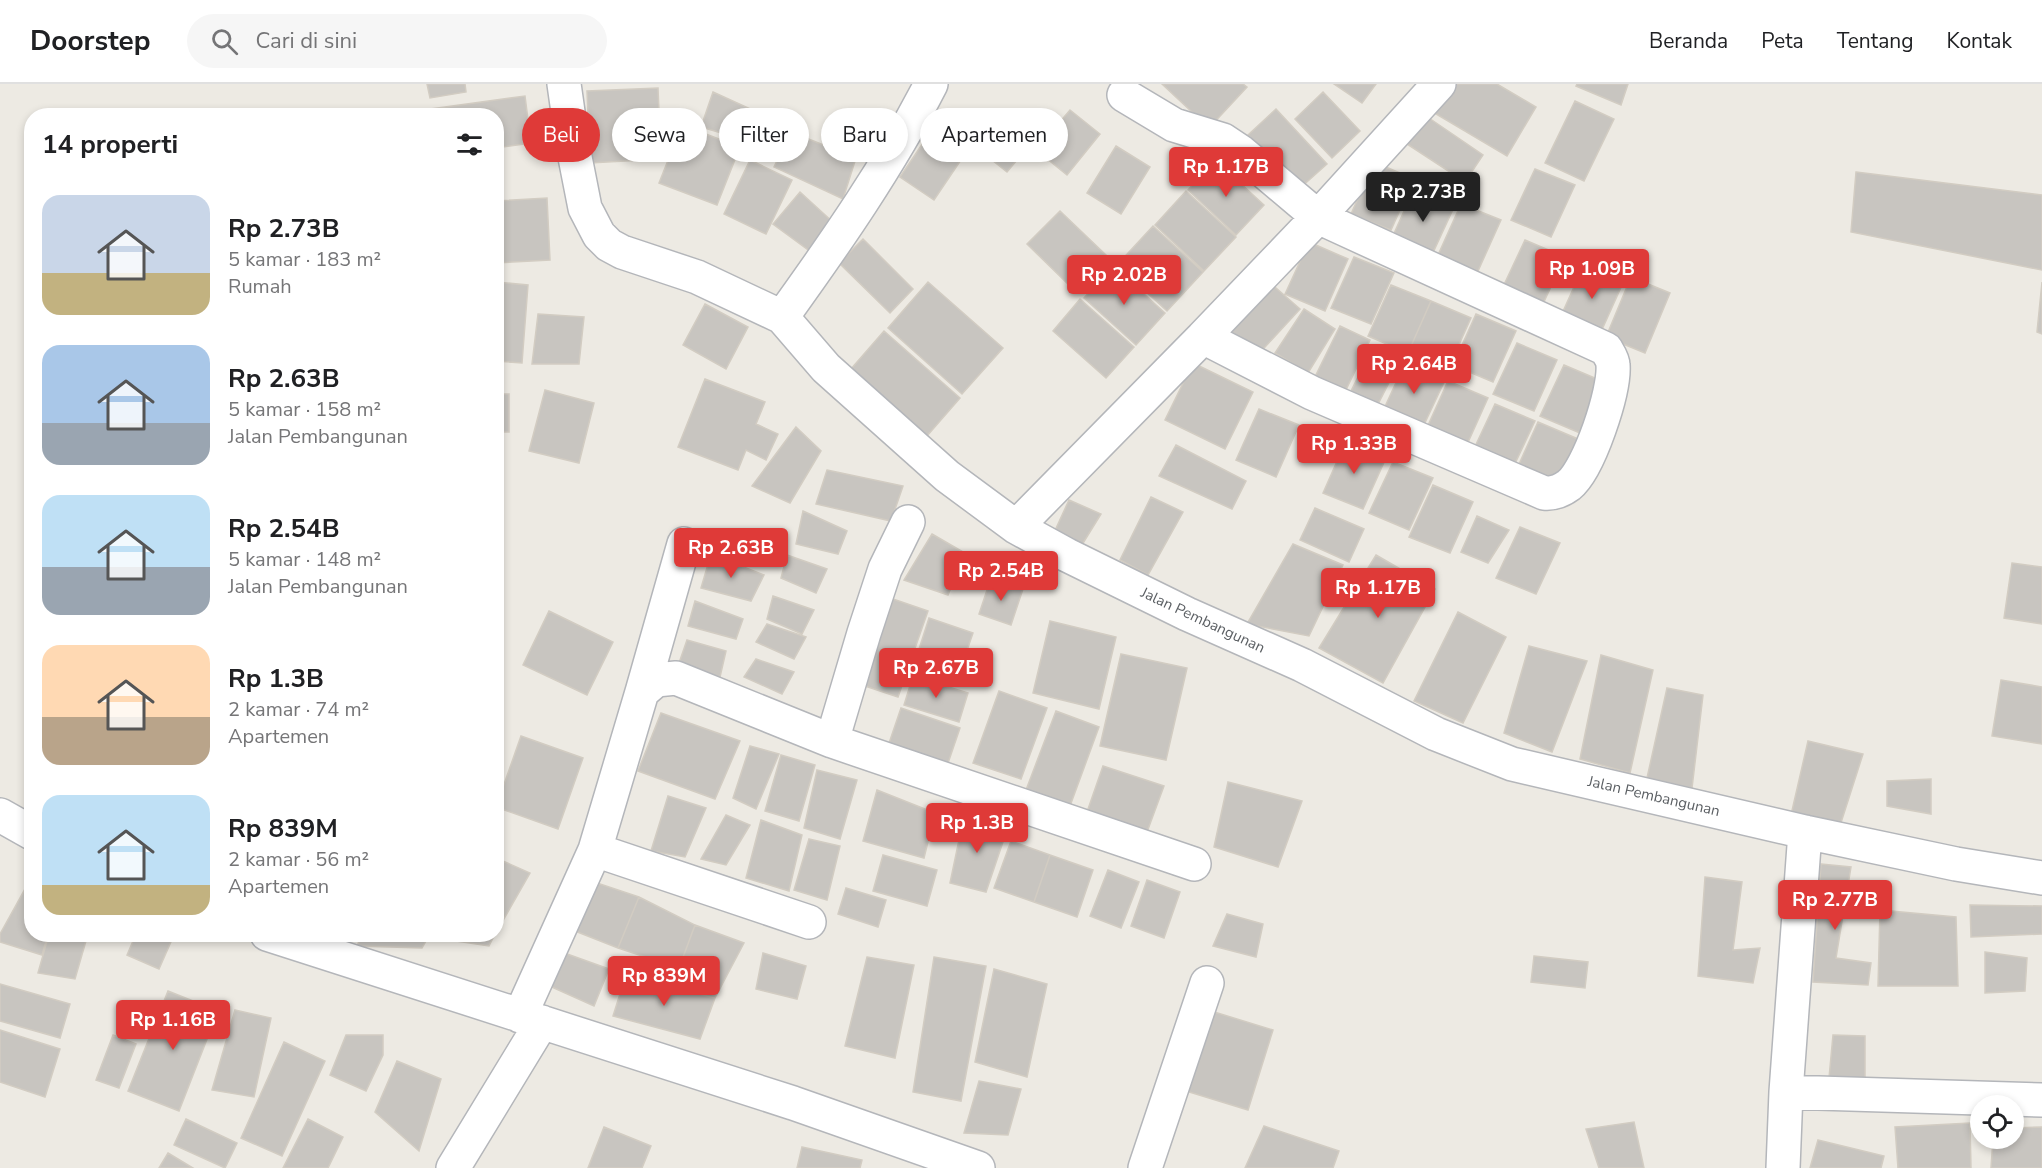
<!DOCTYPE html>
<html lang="id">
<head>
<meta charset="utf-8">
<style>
  body { margin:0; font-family:"Nunito Sans",sans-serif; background:#f6f6f6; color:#202124; height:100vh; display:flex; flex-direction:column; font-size:22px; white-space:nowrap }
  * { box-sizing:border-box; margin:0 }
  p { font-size:20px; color:#757577 }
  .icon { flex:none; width:33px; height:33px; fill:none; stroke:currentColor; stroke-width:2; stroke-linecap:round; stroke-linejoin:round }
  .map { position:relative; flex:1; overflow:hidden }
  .drawer { position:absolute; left:24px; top:24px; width:480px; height:834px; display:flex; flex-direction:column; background:#fff; border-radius:24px; box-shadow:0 3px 9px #0003 }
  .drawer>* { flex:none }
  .guide { position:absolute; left:522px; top:24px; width:570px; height:54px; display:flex; gap:12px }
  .tools { position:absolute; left:1970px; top:1011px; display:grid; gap:12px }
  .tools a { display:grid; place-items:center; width:54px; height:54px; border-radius:50%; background:#fff; box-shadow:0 3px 9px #0003; font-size:30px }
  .price { position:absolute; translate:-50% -51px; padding:0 14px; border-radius:6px; background:#df3a38; color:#fff; font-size:20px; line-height:39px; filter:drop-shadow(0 2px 3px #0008) }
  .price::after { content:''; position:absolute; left:50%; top:36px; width:18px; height:14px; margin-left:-9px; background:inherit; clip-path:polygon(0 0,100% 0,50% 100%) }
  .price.active { background:#222; color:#fff }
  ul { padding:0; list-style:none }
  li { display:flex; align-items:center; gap:18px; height:150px; padding:0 18px }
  li span { display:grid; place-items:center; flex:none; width:168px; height:120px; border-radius:18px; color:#555 }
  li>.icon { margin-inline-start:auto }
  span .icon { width:72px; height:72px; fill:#fffc; stroke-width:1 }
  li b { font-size:26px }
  h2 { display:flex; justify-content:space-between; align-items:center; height:72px; padding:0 18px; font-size:26px }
  .chip { padding:0 21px; border-radius:27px; background:#fff; box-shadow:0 3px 9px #0003; font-size:21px; line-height:54px }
  .chip.active { background:#df3a38; color:#fff }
  header { display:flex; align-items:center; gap:36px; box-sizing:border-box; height:84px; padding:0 30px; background:#fff; border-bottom:2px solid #e0e0e0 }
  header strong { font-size:28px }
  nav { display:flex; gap:33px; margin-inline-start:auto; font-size:21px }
  .search { width:420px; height:54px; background:#f6f6f6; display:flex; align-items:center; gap:15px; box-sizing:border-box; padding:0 21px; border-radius:33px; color:#757577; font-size:22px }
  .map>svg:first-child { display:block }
  .building { fill:#c8c5c0; stroke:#d2ccc2; stroke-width:1.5 }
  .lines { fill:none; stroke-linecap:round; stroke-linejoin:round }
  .minor-casing { stroke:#b4b6ba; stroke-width:36 }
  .minor { stroke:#fff; stroke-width:33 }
  .labels { text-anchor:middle; stroke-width:6; stroke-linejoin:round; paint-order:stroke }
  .street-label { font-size:15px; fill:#5b5f63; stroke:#fff }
</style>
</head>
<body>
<header>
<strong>Doorstep</strong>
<div class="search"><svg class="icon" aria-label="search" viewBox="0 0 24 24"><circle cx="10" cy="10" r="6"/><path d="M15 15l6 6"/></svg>Cari di sini</div>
<nav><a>Beranda</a><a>Peta</a><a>Tentang</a><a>Kontak</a></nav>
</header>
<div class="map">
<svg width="2042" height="1084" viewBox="0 0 2042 1084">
  <rect width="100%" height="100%" fill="#edeae3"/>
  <path class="building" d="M427 0H465L466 8 430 14Z
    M1162 0H1243L1247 3 1209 44Z
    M1334 0H1376L1362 19Z
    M1446 0H1497L1536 23 1507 72 1431 27Z
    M1577 0H1628L1621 21 1576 2Z
    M658 4 661 75 590 79 587 7Z
    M713 8 755 27 742 55 701 43Z
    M1323 8 1360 47 1332 74 1295 35Z
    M525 12 531 59 496 64V32H432L431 25Z
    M1575 17 1614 35 1584 97 1545 79Z
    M1276 25 1327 80 1299 105 1248 51Z
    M1070 26 1100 50 1067 91 1036 66Z
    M998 32 1031 59 1007 88 973 61Z
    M1426 32 1483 71 1465 98 1407 60Z
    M682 41 740 63 717 121 659 99Z
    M791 48 856 74 843 115 774 83Z
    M929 50 963 73 934 116 900 93Z
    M1116 62 1150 83 1121 130 1087 109Z
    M750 76 792 96 766 150 724 130Z
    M1215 76 1264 121 1236 151 1188 106Z
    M1374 78 1414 95 1391 146 1351 130Z
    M1535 85 1575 101 1551 153 1511 136Z
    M1856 88 2042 111V186L1851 148Z
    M1414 105 1455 121 1431 173 1391 156Z
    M1186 107 1236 153 1204 187 1155 141Z
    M800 108 835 140 811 168 773 140Z
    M547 114 550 176 496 179V117Z
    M1461 120 1501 136 1478 187 1438 171Z
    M1060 127 1106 171 1073 205 1027 160Z
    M1153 142 1203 188 1167 227 1117 181Z
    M863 155 913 205 890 229 839 179Z
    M1525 156 1565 173 1541 224 1501 207Z
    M1309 158 1348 175 1325 227 1285 210Z
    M1354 173 1394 189 1371 240 1331 224Z
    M1113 182 1165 229 1136 261 1084 214Z
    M1583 183 1623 199 1600 250 1560 234Z
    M1631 193 1670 209 1645 269 1606 253Z
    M1268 197 1300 225 1255 274 1224 245Z
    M496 198 528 201 522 279 496 277Z
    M928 198 1003 264 962 310 888 244Z
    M2042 198V250L2037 248Z
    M1391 201 1431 217 1408 269 1368 252Z
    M1080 215 1134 263 1106 294 1053 247Z
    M1431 217 1471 234 1448 285 1408 269Z
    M705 220 748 243 726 285 683 261Z
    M1304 225 1335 245 1308 289 1275 269Z
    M538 230 584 233 579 280H532Z
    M1476 230 1516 247 1493 298 1453 281Z
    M1340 242 1370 256 1343 312 1313 297Z
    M884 247 960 314 920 360 844 293Z
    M1517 259 1557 276 1534 327 1493 310Z
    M1374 261 1401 275 1373 330 1346 317Z
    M1406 277 1446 294 1422 345 1382 329Z
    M1193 279 1253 308 1225 365 1165 336Z
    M1564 281 1604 298 1580 349 1540 332Z
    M705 295 765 318 756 340 778 350 766 376 746 366 738 386 678 363Z
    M1448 297 1488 314 1465 365 1425 348Z
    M545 306 594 319 579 379 529 367Z
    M496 310H509V348H496Z
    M1495 320 1535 337 1511 388 1471 371Z
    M1259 325 1299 341 1276 393 1236 376Z
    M1538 338 1578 355 1555 406 1515 389Z
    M796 343 821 367 790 419 752 402Z
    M1346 357 1386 374 1363 425 1323 409Z
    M1176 361 1246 397 1232 425 1159 392Z
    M1393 378 1433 394 1409 446 1369 429Z
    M827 386 903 402 891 437 816 420Z
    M1433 401 1473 418 1450 469 1409 453Z
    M1151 413 1183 428 1148 491 1120 476Z
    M1069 416 1101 430 1080 464 1052 453Z
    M1315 424 1364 445 1349 478 1300 456Z
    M803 427 847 447 838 470 796 460Z
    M1477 432 1509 446 1488 479 1461 468Z
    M1520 443 1560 459 1536 510 1496 494Z
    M932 450 965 469 948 511 904 496Z
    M1293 460 1343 481 1309 552 1247 540Z
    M711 470 764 491 751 517 701 504Z
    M787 471 827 485 816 509 781 494Z
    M1376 471 1435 505 1383 599 1319 564Z
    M2012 479 2042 483V540L2004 534Z
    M991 494 1023 505 1011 541 979 530Z
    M773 512 814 526 802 550 767 535Z
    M893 515 928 527 898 613 862 601Z
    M695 517 743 535 736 555 688 542Z
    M549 527 613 558 587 611 523 581Z
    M1458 528 1506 553 1463 639 1414 617Z
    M929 534 973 549 955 601 912 587Z
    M1050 537 1116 553 1099 625 1033 609Z
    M767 540 806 553 794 575 756 558Z
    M687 556 726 567 720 593 678 582Z
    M1529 562 1587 577 1552 668 1504 649Z
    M1121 570 1187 584 1166 676 1100 662Z
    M1601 571 1653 586 1630 689 1580 675Z
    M756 575 794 588 782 610 744 593Z
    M913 592 968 609 959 638 904 621Z
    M2001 596 2042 603V660L1992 652Z
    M1667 604 1703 611 1692 704 1647 694Z
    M999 607 1047 624 1021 695 973 679Z
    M901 624 960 644 945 688 886 668Z
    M1056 627 1099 643 1070 722 1026 706Z
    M661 629 740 657 715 715 638 687Z
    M521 652 583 674 558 745 496 723Z
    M1808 657 1863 670 1838 748 1791 731Z
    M750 662 779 670 756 725 733 714Z
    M781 671 815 681 799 737 765 727Z
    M1103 682 1164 702 1147 748 1087 728Z
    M817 686 857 696 840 755 804 744Z
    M1931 695V730L1887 722V697Z
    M1228 698 1302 717 1278 783 1214 763Z
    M877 706 935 729 924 774 863 757Z
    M668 712 706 724 685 773 651 767Z
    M726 731 750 741 726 781 701 775Z
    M964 732 1007 746 986 808 950 799Z
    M761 736 802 751 789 807 746 794Z
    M809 755 840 762 827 816 794 806Z
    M1011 757 1050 771 1034 818 994 804Z
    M883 771 937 786 927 822 873 807Z
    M1050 771 1093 786 1077 833 1034 818Z
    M496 774 530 789 496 849Z
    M1821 780 1851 783 1836 874 1871 879 1868 901 1813 898Z
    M1108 786 1139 798 1121 844 1090 832Z
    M1705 793 1742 798 1733 866 1760 864 1753 899 1698 892Z
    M1147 796 1180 808 1164 854 1131 842Z
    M597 799 639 813 618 864 575 847Z
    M846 804 886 816 878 843 838 830Z
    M25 805 32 807V850H48L42 871 0 858V850Z
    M639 813 695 841 679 884 618 864Z
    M1970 821 2042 822V850L1971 853Z
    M1880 826 1956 833 1958 902H1878Z
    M1227 830 1263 840 1256 873 1213 862Z
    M695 841 744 859 715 914 672 903Z
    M49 850H88L75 895 38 889Z
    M136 850 174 851 159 885 127 871Z
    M362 850H430L422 864 357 862Z
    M445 850H495L489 862 442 855Z
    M556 866 609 885 594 922 543 899Z
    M1985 868 2027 874 2025 907 1985 909Z
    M763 869 806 882 797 915 756 905Z
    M1534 872 1588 878 1585 904 1531 898Z
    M867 873 914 881 895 974 845 962Z
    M934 873 986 882 961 1017 913 1008Z
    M994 885 1047 900 1027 993 975 978Z
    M626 891 715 914 700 955 613 932Z
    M0 900 70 920 60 954 0 937Z
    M168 907 218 927 179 1027 128 1007Z
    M235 926 271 934 254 1013 212 1006Z
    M1211 927 1273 946 1248 1026 1186 1007Z
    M0 946 60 965 45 1013 0 998Z
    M113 951 136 960 119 1004 96 996Z
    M346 951H383V971L366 1007 330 991Z
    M1833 951 1865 952V996L1829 994Z
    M284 958 325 977 282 1072 241 1054Z
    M397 977 441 995 419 1067 375 1028Z
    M979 997 1021 1005 1008 1051 964 1049Z
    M186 1035 237 1059 225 1084 174 1061Z
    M308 1035 343 1053 328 1084H283Z
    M1634 1038 1644 1084H1599L1586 1045Z
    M1970 1039 1971 1084H1898L1895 1043Z
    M1264 1042 1339 1067 1333 1084H1245Z
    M604 1043 651 1062 642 1084H588Z
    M2042 1043V1084H1991L1993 1054H2013V1044Z
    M1818 1056 1884 1072 1881 1084H1810Z
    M802 1063 862 1076 860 1084H797Z
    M168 1069 193 1084H159Z"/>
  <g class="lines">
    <g class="minor-casing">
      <path id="minor" d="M564 0 573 63 585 124 599 151 609 161 622 168 697 193 782 233 826 284 947 392 1016 443 1067 471 1187 530 1302 581 1436 650 1512 680 1805 748 1956 780 2042 794
        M782 233C836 158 889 82 931 0
        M1203 253 1318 133 1439 0
        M1016 443 1203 253 1312 309 1544 409C1554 410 1561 407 1569 401 1589 385 1615 307 1613 281 1613 276 1609 270 1606 265L1318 133 1241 68 1223 56 1174 41 1124 11
        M642 608 684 460
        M832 657 864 549 885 485 908 438
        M0 731 32 749
        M1805 748 1786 1008 2042 1016
        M595 766 809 838
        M267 850 793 1019 978 1084
        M520 932 595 766 642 608 656 596 676 594 832 657 1194 780
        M453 1084 542 938
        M1145 1084 1207 899
        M1783 1084 1786 1008"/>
    </g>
    <use href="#minor" class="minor"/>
  </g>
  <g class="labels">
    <g class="street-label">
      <text transform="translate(1203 536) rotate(25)" y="5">Jalan Pembangunan</text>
      <text transform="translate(1654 712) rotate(13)" y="5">Jalan Pembangunan</text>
    </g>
  </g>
</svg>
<div class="tools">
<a><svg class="icon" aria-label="locate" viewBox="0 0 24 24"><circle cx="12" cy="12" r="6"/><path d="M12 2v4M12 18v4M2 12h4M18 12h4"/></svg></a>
</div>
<b class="price" style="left:1226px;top:114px">Rp 1.17B</b>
<b class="price active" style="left:1423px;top:139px">Rp 2.73B</b>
<b class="price" style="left:1592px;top:216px">Rp 1.09B</b>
<b class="price" style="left:1124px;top:222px">Rp 2.02B</b>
<b class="price" style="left:1414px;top:311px">Rp 2.64B</b>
<b class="price" style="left:1354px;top:391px">Rp 1.33B</b>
<b class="price" style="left:731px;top:495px">Rp 2.63B</b>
<b class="price" style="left:1001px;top:518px">Rp 2.54B</b>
<b class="price" style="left:1378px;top:535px">Rp 1.17B</b>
<b class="price" style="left:936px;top:615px">Rp 2.67B</b>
<b class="price" style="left:977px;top:770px">Rp 1.3B</b>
<b class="price" style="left:1835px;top:847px">Rp 2.77B</b>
<b class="price" style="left:664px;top:923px">Rp 839M</b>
<b class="price" style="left:173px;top:967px">Rp 1.16B</b>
<div class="guide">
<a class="chip active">Beli</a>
<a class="chip">Sewa</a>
<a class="chip">Filter</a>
<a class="chip">Baru</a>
<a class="chip">Apartemen</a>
</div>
<section class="drawer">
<h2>14 properti<svg class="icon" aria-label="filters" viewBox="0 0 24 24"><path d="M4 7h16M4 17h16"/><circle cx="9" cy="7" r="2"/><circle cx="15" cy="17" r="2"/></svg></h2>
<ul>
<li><span style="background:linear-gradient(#c9d6e8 65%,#c2b280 0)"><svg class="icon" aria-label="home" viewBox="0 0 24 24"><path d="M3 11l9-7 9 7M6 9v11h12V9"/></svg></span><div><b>Rp 2.73B</b><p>5 kamar · 183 m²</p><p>Rumah</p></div></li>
<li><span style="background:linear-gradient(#a9c7e8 65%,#9aa5b1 0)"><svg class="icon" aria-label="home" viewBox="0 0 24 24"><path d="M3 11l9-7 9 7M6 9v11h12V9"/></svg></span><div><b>Rp 2.63B</b><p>5 kamar · 158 m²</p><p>Jalan Pembangunan</p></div></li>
<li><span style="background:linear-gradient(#bfe0f5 60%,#9aa5b1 0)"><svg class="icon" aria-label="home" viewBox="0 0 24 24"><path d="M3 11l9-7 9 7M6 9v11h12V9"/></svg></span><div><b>Rp 2.54B</b><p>5 kamar · 148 m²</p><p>Jalan Pembangunan</p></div></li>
<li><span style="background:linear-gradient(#ffd9b3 60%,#b9a48a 0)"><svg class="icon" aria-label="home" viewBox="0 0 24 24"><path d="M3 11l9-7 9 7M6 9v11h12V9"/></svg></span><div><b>Rp 1.3B</b><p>2 kamar · 74 m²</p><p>Apartemen</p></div></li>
<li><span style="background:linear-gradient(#bfe0f5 75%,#c2b280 0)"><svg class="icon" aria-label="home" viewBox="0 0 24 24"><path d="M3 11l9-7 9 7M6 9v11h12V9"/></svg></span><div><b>Rp 839M</b><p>2 kamar · 56 m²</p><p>Apartemen</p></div></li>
</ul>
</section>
</div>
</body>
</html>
